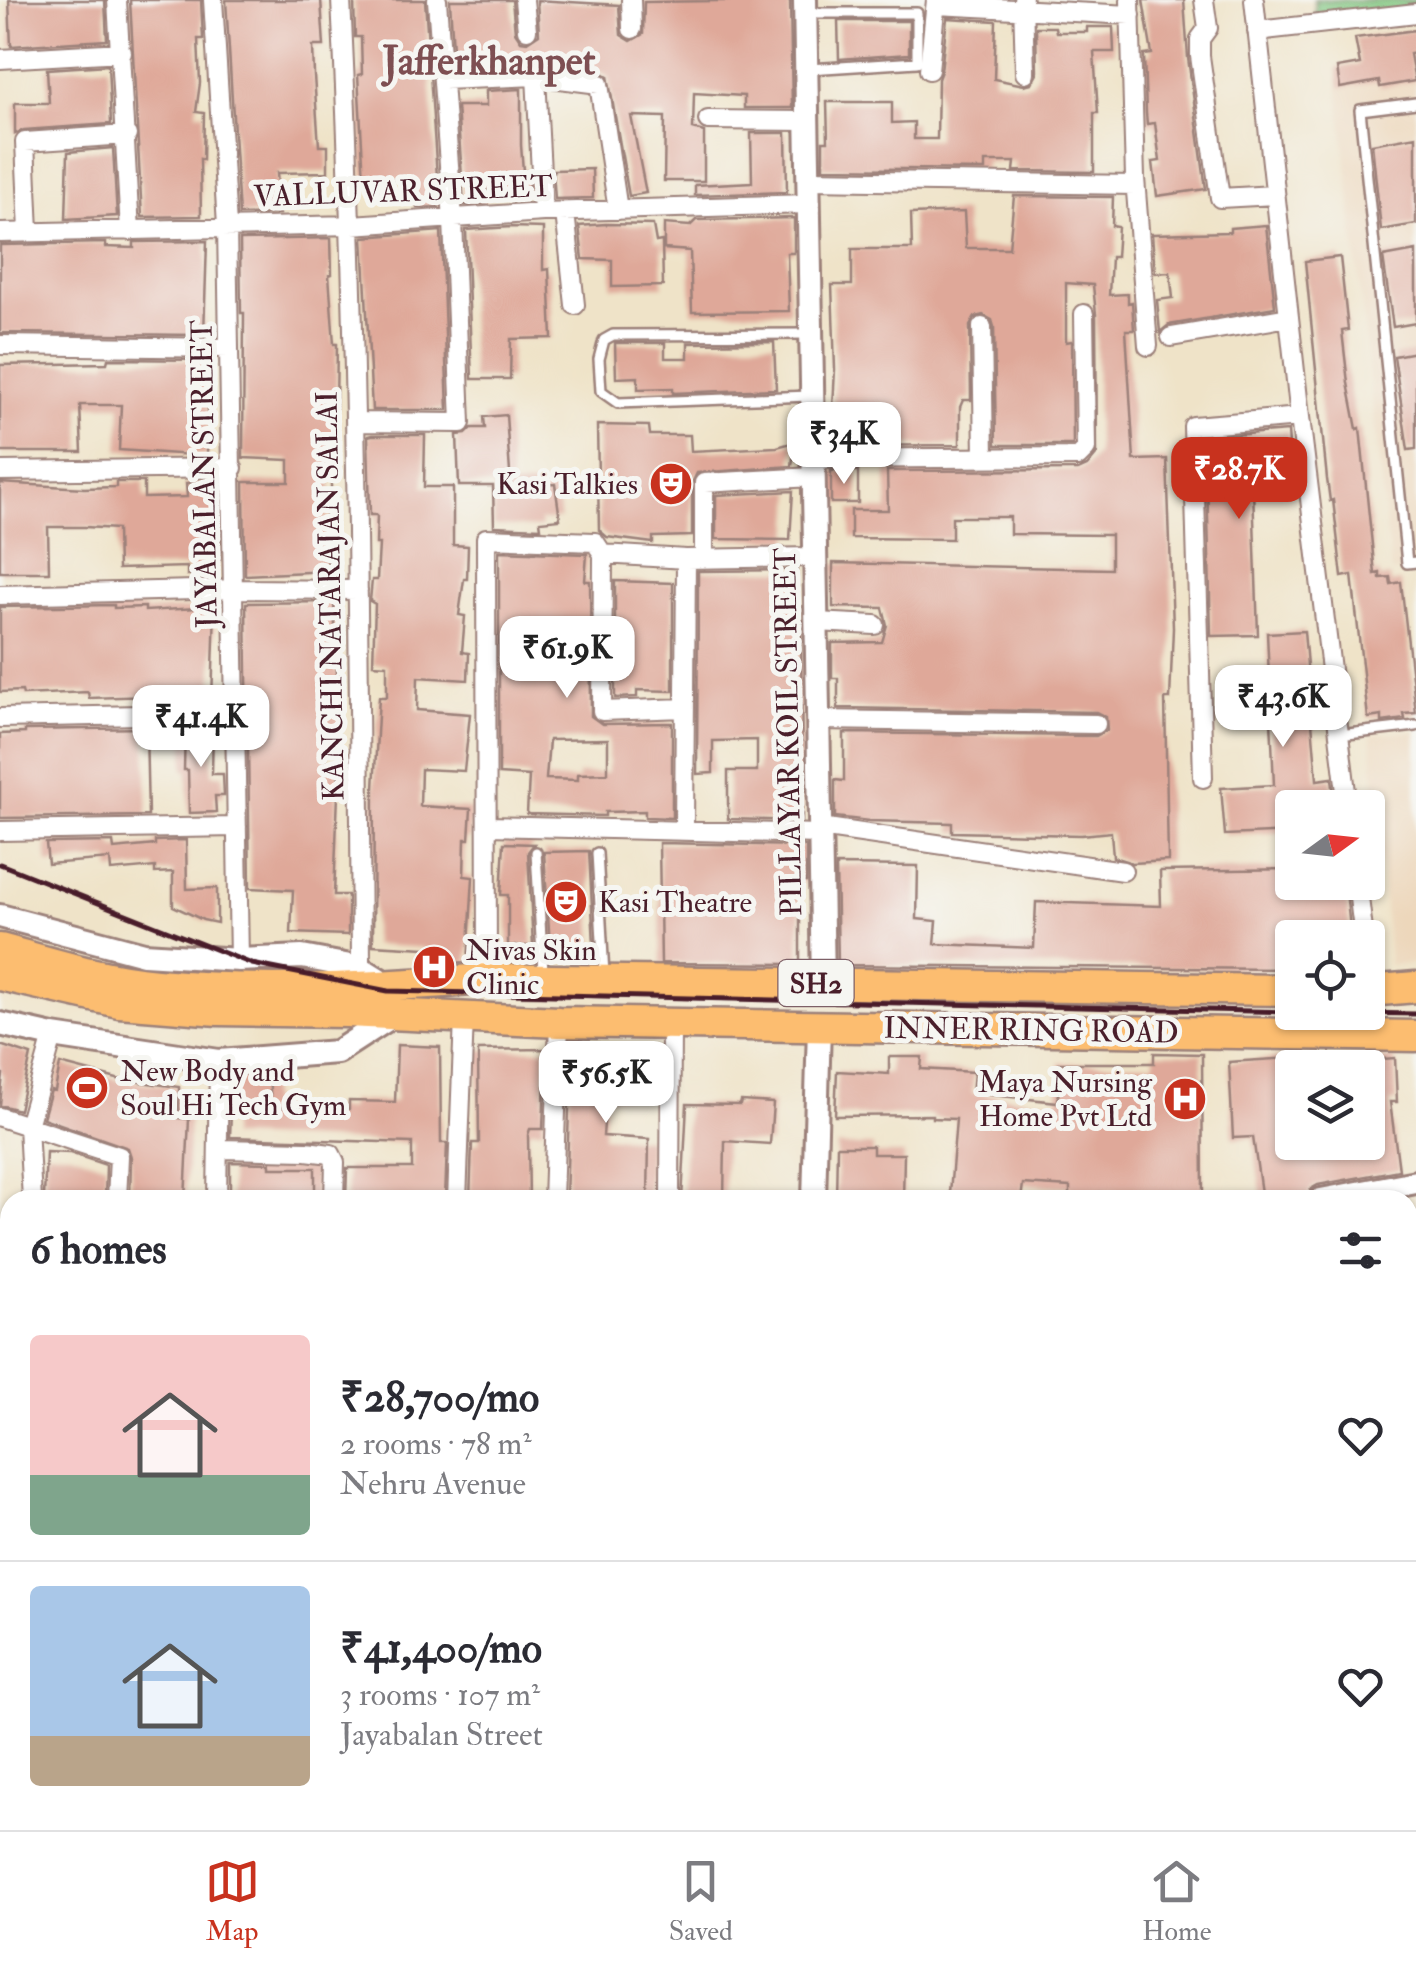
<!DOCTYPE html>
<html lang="en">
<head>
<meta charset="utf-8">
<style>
  body { margin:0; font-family:"IM FELL Double Pica",serif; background:#f7f7f7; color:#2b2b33; height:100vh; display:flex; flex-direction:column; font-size:38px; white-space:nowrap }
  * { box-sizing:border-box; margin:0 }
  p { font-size:32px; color:#7c7c81 }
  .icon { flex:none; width:55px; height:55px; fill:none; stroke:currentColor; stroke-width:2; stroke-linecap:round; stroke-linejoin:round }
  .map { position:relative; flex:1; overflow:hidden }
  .drawer { position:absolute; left:0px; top:1190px; width:1418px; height:640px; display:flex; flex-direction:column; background:#fff; border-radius:30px 30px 0 0; box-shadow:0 2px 8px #0004 }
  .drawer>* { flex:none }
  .needle { width:65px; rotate:75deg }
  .controls { position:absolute; left:1275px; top:790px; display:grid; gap:20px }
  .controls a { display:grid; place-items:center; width:110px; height:110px; border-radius:10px; background:#fff; box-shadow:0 2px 8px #0004; font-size:50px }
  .price { position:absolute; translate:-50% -85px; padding:0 22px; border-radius:20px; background:#fff; color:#222; font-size:32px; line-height:65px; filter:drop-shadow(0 2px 5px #0008) }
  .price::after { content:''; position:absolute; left:50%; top:60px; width:30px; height:22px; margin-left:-15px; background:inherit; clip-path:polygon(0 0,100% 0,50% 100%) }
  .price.active { background:#c8321e; color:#fff }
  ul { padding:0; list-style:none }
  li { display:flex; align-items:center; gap:30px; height:250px; padding:0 30px }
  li+li { border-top:2px solid #e1e1e2 }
  li span { display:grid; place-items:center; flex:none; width:280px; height:200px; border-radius:10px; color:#555 }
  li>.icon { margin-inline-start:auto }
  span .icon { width:120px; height:120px; fill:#fffc; stroke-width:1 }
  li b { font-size:42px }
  h2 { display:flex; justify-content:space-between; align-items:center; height:120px; padding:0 30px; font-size:42px }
  .dock { display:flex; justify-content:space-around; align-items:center; height:140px; border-top:2px solid #e1e1e2; background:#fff; font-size:28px; color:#7c7c81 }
  .dock a { display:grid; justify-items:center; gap:5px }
  .dock .active { color:#c8321e }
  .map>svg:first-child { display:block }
  .built { fill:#edd7bb }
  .green { fill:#82c781; stroke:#667356; stroke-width:2.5 }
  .building { fill:#dfa899; fill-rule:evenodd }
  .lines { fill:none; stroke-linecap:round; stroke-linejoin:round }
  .service-casing { stroke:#9c817a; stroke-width:14 }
  .minor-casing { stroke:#9c817a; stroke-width:22 }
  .tertiary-casing { stroke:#9c817a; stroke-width:28 }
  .primary-casing { stroke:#9c817a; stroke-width:35 }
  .service { stroke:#fff; stroke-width:9 }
  .minor { stroke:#fff; stroke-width:18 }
  .tertiary { stroke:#fff; stroke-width:22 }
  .primary { stroke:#fcbd6f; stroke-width:30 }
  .rail { stroke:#4a1f2b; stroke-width:5 }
  .labels { text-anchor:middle; stroke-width:10; stroke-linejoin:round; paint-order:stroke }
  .shield { fill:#f6f6f2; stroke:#7e6067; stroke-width:2.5 }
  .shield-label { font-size:28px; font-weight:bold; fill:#4a1f2b }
  .street-label { font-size:30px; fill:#4a1f2b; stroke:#f6f6f2 }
  .poi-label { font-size:30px; fill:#4a1f2b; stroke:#f6f6f2; text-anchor:start }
  .district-label { font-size:40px; font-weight:bold; fill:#7e4f52; stroke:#f6f6f2 }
</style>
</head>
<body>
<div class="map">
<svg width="1416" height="1830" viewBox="0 0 1416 1830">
  <rect width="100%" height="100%" fill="#f6f6f2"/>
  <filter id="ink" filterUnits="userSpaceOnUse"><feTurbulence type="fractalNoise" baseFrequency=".01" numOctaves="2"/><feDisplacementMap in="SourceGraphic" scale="20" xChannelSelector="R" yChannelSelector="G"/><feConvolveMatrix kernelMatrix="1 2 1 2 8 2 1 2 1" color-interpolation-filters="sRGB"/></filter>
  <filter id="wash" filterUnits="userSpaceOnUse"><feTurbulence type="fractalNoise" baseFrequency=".0048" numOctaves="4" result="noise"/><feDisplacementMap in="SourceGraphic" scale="40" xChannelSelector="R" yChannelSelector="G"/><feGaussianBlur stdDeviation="2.25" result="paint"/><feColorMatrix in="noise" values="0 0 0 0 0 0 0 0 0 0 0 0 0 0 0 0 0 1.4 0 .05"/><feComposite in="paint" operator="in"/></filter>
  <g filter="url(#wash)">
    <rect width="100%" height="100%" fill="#efe3c8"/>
    <path class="built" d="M1416 78V571L1391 572 1338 86Z
      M1416 731V963L1389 965 1371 735Z"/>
    <path class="green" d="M1314 0H1416V14L1317 28Z"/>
    <g id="blocks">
      <path class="building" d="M9 0H105L107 40 11 46Z
        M130 0H201L203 39H198L200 83 196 112 204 113 203 160 200 159 201 216 142 217Z
        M226 0H321L324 46H313L314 76 319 146H328V172L277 173 280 214 239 215Z
        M354 0H425L439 207 417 208 414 182 409 179 364 180 358 75 362 74 361 37H355Z
        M450 0H512L515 32 521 41 527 42 539 34 537 0 619 5 621 35 631 41 643 34 644 2 790 0 792 108H744V96L694 93 693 129 704 132V181H664L665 117 631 116 646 193 629 196 608 76 601 72 537 64 454 67Z
        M1143 0H1184L1188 58 1206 189 1157 196 1153 162 1160 161 1155 123 1147 124 1146 113 1144 55 1152 54Z
        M947 18 996 21 994 79 1024 85 1032 83 1037 74 1036 27H1055L1056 32H1087V27H1113L1114 52H1094L1098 113H1094V172L1014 171 1015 162H985V170L823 168V141H828L827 102H892V123L914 122V139H937L938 79 941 71Z
        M838 21H909V54L839 59Z
        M1416 30V53L1410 54 1415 81 1380 87 1379 81 1340 88 1337 68 1360 64 1355 38Z
        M108 65 111 124 24 130 15 134V103H49L47 69Z
        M521 89V145L523 171H528L529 190H487V203L464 205 457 106H486V91Z
        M751 133H786L787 192 695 195V185L752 182Z
        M1416 136V224L1381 230 1372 144Z
        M113 148 117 216 66 219 68 152Z
        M592 169 593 198 555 199 553 170Z
        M1014 196 1113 197 1112 226 1118 227 1116 257H1111L1109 295 1128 294V303L1132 302 1134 330H1126L1134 460 1167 459 1173 628 1170 699H1165L1168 861 1132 863 1113 857 1111 832 1081 835 952 832V823L869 821 835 817V780L844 781V733L1096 736 1107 730 1106 717 1096 712 838 708V678H832V643L882 642 887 625 883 608 833 607V563L1111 569V535L1010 534V517H952V539L851 538V510H888L887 471 1078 470 1087 466 1097 454 1096 314 1093 285 1066 283V342L1072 341 1073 445H996L994 327 992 320 983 315 975 317 970 326 971 400H963L960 407V445L831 446 835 369 832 285H852V249H912L911 214 964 212 966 248H1009Z
        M794 218V253H787L789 311 692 312 690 251 664 249V224L690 226 696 220Z
        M606 224 653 225 656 242 662 241 663 286 612 287V260L583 259 579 226Z
        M1266 225 1275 307 1169 325 1160 332 1157 300 1173 298 1170 272 1155 273 1152 234 1230 232V228Z
        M511 227 543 228V270L549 269 552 338 511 339 510 379H472L466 230Z
        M441 231 448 410H372L363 237Z
        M331 238 332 274 329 275 334 344H337L335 469H331V516H326L328 571 245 575 244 482H289V460L243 458 244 313H241L240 240Z
        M207 241 204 335 0 333V245L106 243V247L134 248V242Z
        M1416 251V323L1393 327 1383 257Z
        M1340 257 1348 330 1342 331 1348 383 1357 429 1360 428 1375 574 1380 573V578L1390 577 1391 584 1401 582 1416 713 1404 714 1405 719 1382 722V716L1368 718 1352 575 1342 577 1333 500 1330 501 1327 479 1305 261Z
        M774 342 776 389 673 393V388L638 389V377L616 378 615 343H665V358H688V343Z
        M1416 352V449L1408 450 1394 356Z
        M108 359 209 360 207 456 119 450 121 405H80L82 452H0V365L107 363Z
        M506 415 511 487 555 484 560 519 540 521 541 528 494 526 493 486H459L457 435 466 434 472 428H485L484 417Z
        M597 425 649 426 650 435H690L691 451 777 447 795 442 792 466 697 473 692 483V536L653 537V543L607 537 599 530Z
        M1288 431 1292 486 1253 489 1258 635 1211 636 1206 437Z
        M372 435H425L424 487H453V545L468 546 467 579H464L459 615 465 616 462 652 469 653 468 680 418 677 417 710 470 714 464 771 421 769 420 806 471 809 469 839H465L464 876 473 877 468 962 425 964V948L373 945 374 789 379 697H387V665L373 664 375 604 370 601 372 580H377L379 544H376L377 515H370L368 436Z
        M831 471H858V503H831Z
        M116 482H144V498L187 497 186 483 219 482 220 560H216L215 575H187V567L118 569 117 529 85 527H48L49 572H0V483L84 488 116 487Z
        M793 491 790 540 716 539V495Z
        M499 551 587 554 585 581H590L591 716 602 724 672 723V818L645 817V811L605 812V816L527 814 529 776 499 774ZM608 739V773L578 774V780L546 779 549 740Z
        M797 570 798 620H801L802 821 728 819V771H757V740L713 741V773L697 774 698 571Z
        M615 581 673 583V691L637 690V697L615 698Z
        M334 602 337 675H340L338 734H328L326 769H339L334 895H348V935L291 933 293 890 250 888 246 603Z
        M114 605V608L145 607V611L215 607 212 701 186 702 183 695 89 698 88 692 23 695 22 691 0 692V607Z
        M1304 631 1317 780 1332 778 1335 808H1292V832L1225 835 1221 788 1274 785 1267 633Z
        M213 726 212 774H223L224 796H215L216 812 189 813 188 770H184L185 727Z
        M146 728 148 816 0 818V734L25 733V730Z
        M186 840 187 889 217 888V923L203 920 173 906V872L155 873V867L111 871 110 859 48 864 46 843 113 842 114 849 155 845V841Z
        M504 843 534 844 528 852 533 946H508V895H501Z
        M659 843 806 846V882H800V964L661 963Z
        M589 851 594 945 550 946 544 852Z
        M836 865 918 866 917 919 937 921 935 944 1034 948 1036 902 1161 906 1160 871 1292 869V882H1345L1351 938H1292V969L838 965Z
        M0 1045 31 1055 19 1110 0 1105 3 1074 0 1073Z
        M397 1045 440 1047 441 1143H447L445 1200H346L347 1168H412V1143L230 1137 231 1111H234L232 1075 269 1073 271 1107 349 1109V1101L395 1102Z
        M546 1049 543 1129H530L528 1135 529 1200H470L472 1143H479L478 1050Z
        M571 1049 653 1050 651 1099 606 1097 603 1136 649 1139 648 1200 566 1199Z
        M1154 1053 1202 1054 1203 1197 1150 1199V1194L1099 1192V1195H1070V1187L1023 1184 1021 1200H983V1197L950 1194 956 1119 932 1118V1115L835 1116 837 1071 889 1074V1057H922L921 1069 974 1072 972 1093 1058 1102 1059 1063H1154Z
        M1292 1058V1142H1368V1060L1395 1058 1397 1102H1390L1399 1170 1318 1185 1311 1189 1306 1200H1262L1253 1137 1233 1138 1229 1062Z
        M60 1064 117 1079 179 1087V1118L189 1119 185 1200H130L131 1157 128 1148 43 1118 51 1090 55 1091Z
        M741 1101 773 1103 770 1144 725 1141 724 1200H682L687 1104 740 1105Z
        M837 1146H873V1154H904L903 1200H836Z
        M46 1152 70 1153 106 1165 105 1200 44 1198Z
        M230 1162 270 1163V1168H315V1200H230Z"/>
    </g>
  </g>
  <g filter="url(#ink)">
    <use href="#blocks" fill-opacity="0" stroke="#9c817a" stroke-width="2.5"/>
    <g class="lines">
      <g class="service-casing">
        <path id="service" d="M805 13H917V62L809 69
          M1416 103 1360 110 1407 563 1416 562
          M810 396 618 403 601 391 599 359 604 340 613 335 811 334
          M1339 735 1416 726
          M536 852 543 972
          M597 853 604 975
          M1408 1482 1416 1481"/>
      </g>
      <g class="minor-casing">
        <path id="minor" d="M117 0 130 231
          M213 0 227 226 239 960
          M341 0C357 322 359 645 361 968
          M524 0 527 30
          M631 0 632 29
          M1023 0 1025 73
          M1130 0 1135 178 1148 346
          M1204 0 1208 28 1200 39V56L1220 198 1275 195
          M1254 0 1300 417 1348 808
          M936 5 1131 15
          M1257 31 1416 13
          M0 59 122 52
          M929 70 936 0
          M536 76 543 212
          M443 80 536 76 599 84 618 210
          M708 120 807 121
          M809 180 1135 185
          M565 212 575 305
          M29 232 25 142 127 135
          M0 233 352 225 543 212 808 204
          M982 327 984 457
          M1171 337 1289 317
          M0 345 229 348
          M357 422 461 423 453 220 437 0
          M813 459 1078 457 1086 449 1084 314
          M0 471 233 468
          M603 554 602 711 685 708
          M704 559V483L813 477
          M0 595 234 589 358 590
          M816 622 875 625
          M0 718 236 713
          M818 720 1096 724
          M1203 778 1193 426 1300 417
          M488 826 820 834
          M820 827 1123 871
          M684 830 686 559
          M0 831 237 827
          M1357 882 1364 938
          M487 979 486 538 595 542 603 554 686 559 815 557
          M0 1117 119 1156 117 1200
          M220 1149 306 1151 331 1154 335 1162 334 1200
          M32 1200 28 1126 53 1036
          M217 1200 219 1061
          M457 1200 464 1017
          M553 1200 559 1022
          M670 1200 671 1024
          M0 1235 10 1239
          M0 1319 10 1322
          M0 1400 10 1376
          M0 1676 10 1678
          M1408 1680 1416 1679
          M871 1820 872 1830
          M979 1820 980 1830
          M1068 1820 1069 1830
          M1212 1820 1214 1830
          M20 1830 24 1820
          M206 1830V1820
          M286 1830 287 1820
          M467 1830 468 1820"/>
      </g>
      <g class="tertiary-casing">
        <path id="tertiary" d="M805 0 823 983
          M0 916 144 954 239 960 302 957 361 968 390 986
          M0 1024 53 1036 219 1061 337 1052 394 1015
          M814 1200 819 1026
          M1321 1200 1416 1182
          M805 1830V1820"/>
      </g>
      <g class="primary-casing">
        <path id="primary" d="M0 949C51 963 104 980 157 984 267 994 378 987 487 979L1292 990
          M0 975 119 1002 218 1010 347 1012 559 1022 1416 1036
          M1368 991 1416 987"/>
      </g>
      <use href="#service" class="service"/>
      <use href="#minor" class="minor"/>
      <use href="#tertiary" class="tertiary"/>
      <use href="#primary" class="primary"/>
      <path class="rail" d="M0 864 252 964 388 991 1292 1012
        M1293 1012 1416 1014"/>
    </g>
  </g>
  <defs>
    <g id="theatre-disc" transform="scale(2.25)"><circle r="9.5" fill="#c8321e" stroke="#f6f6f2"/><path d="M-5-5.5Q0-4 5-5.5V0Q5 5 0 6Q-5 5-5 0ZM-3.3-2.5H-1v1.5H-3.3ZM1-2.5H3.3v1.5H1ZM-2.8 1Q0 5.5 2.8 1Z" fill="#fff"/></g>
    <g id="hospital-disc" transform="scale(2.25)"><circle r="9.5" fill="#c8321e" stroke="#f6f6f2"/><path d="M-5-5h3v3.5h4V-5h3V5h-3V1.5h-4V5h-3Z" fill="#fff"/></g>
    <g id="stadium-disc" transform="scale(2.25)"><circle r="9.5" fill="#c8321e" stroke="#f6f6f2"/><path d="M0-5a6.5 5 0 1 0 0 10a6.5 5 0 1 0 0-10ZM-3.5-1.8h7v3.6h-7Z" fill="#fff"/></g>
  </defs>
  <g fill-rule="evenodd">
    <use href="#theatre-disc" x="671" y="484"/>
    <use href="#theatre-disc" x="566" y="902"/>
    <use href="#hospital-disc" x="434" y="967"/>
    <use href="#stadium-disc" x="87" y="1088"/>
    <use href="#hospital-disc" x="1185" y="1099"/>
  </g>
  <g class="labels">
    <rect class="shield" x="778.5" y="960" width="75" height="46" rx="8"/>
    <g class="shield-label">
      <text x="816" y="993">SH2</text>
    </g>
    <g class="street-label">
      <text transform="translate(403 191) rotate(-2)" y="10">VALLUVAR STREET</text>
      <text transform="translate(204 474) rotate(-91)" y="10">JAYABALAN STREET</text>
      <text transform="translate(330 596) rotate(-91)" y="10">KANCHI NATARAJAN SALAI</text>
      <text transform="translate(788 732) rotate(-91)" y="10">PILLAYAR KOIL STREET</text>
      <text transform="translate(1031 1030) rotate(1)" y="10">INNER RING ROAD</text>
    </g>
    <g class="poi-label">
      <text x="638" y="494" text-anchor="end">Kasi Talkies</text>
      <text x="598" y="912">Kasi Theatre</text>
      <text x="466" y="960">Nivas Skin<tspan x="466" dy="34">Clinic</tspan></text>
      <text x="120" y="1081">New Body and<tspan x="120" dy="34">Soul Hi Tech Gym</tspan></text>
      <text x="1152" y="1092" text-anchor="end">Maya Nursing<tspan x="1152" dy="34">Home Pvt Ltd</tspan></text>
    </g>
    <g class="district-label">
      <text x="489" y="74">Jafferkhanpet</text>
    </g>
  </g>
</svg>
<div class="controls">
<a><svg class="needle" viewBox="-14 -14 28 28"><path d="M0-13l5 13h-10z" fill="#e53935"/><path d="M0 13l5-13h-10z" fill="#7c7c81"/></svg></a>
<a><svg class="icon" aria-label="locate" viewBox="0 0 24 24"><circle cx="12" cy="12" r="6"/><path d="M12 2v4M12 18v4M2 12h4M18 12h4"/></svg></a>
<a><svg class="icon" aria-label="layers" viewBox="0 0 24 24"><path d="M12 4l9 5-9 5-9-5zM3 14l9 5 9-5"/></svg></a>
</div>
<b class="price" style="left:844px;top:487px">₹34K</b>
<b class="price active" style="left:1239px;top:522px">₹28.7K</b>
<b class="price" style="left:567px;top:701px">₹61.9K</b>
<b class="price" style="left:1283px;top:750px">₹43.6K</b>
<b class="price" style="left:201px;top:770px">₹41.4K</b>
<b class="price" style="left:606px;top:1126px">₹56.5K</b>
<section class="drawer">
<h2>6 homes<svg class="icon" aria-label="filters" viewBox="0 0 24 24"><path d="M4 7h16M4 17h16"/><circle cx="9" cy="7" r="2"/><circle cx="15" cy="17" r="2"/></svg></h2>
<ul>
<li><span style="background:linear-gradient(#f6c9c9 70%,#7fa58c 0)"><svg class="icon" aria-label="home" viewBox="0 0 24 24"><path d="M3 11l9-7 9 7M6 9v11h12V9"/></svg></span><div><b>₹28,700/mo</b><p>2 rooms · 78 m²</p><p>Nehru Avenue</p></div><svg class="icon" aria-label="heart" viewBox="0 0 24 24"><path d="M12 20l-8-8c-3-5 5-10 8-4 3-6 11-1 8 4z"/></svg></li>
<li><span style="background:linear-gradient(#a9c7e8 75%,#b9a48a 0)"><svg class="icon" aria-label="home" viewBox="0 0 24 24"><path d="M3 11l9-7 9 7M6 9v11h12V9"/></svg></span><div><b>₹41,400/mo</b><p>3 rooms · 107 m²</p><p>Jayabalan Street</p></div><svg class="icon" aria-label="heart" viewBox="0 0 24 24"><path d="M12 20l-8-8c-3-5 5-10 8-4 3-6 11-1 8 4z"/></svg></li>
</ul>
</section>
</div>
<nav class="dock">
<a class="active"><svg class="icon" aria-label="map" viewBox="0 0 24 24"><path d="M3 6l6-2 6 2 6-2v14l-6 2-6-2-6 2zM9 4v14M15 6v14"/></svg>Map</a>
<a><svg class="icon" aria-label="saved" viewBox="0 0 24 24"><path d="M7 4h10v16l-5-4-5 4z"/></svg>Saved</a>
<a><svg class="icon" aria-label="home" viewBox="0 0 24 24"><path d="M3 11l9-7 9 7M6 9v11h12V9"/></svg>Home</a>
</nav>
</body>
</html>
